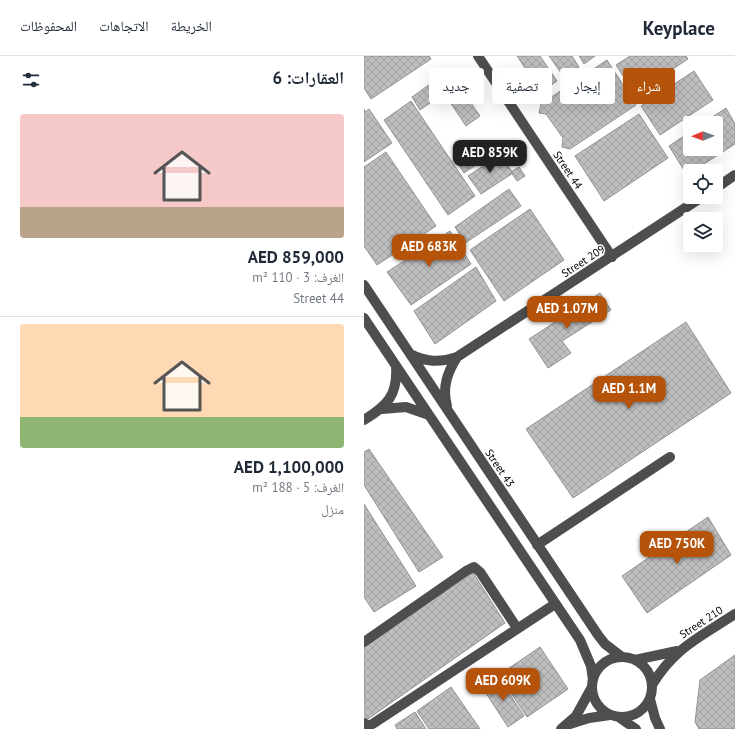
<!DOCTYPE html>
<html lang="ar">
<head>
<meta charset="utf-8">
<style>
  body { margin:0; font-family:"PT Sans","Noto Naskh Arabic",sans-serif; background:#f6f6f7; color:#1f2937; direction:rtl; height:100vh; display:flex; flex-direction:column; font-size:15px; white-space:nowrap }
  * { box-sizing:border-box; margin:0 }
  p { font-size:13px; color:#747a83 }
  .icon { flex:none; width:22px; height:22px; fill:none; stroke:currentColor; stroke-width:2; stroke-linecap:round; stroke-linejoin:round }
  .map { position:relative; flex:1; overflow:hidden; direction:ltr }
  .panel { display:flex; flex-direction:column; background:#fff; width:364px }
  .panel>* { flex:none }
  .banner { position:absolute; left:12px; top:12px; width:299px; height:36px; direction:rtl; display:flex; gap:8px }
  .needle { width:26px; rotate:269deg }
  .fabs { position:absolute; left:319px; top:60px; display:grid; gap:8px }
  .fabs a { display:grid; place-items:center; width:40px; height:40px; border-radius:4px; background:#fff; box-shadow:0 4px 16px #0002; font-size:20px }
  .price { position:absolute; translate:-50% -34px; padding:0 9px; border-radius:8px; background:#b45309; color:#fff; font-size:13px; line-height:26px; filter:drop-shadow(0 1px 2px #0008) }
  .price::after { content:''; position:absolute; left:50%; top:24px; width:12px; height:9px; margin-left:-6px; background:inherit; clip-path:polygon(0 0,100% 0,50% 100%) }
  .price.on { background:#222; color:#fff }
  ul { padding:0; list-style:none }
  li { display:grid; align-content:center; gap:8px; height:212px; padding:0 20px }
  li+li { border-top:1px solid #e0e1e3 }
  li span { display:grid; place-items:center; height:124px; border-radius:4px; color:#555 }
  li>.icon { margin-inline-start:auto }
  span .icon { width:72px; height:72px; fill:#fffc; stroke-width:1 }
  li b { font-size:17px }
  h2 { display:flex; justify-content:space-between; align-items:center; height:48px; padding:0 20px; font-size:17px }
  .tag { padding:0 14px; border-radius:4px; background:#fff; box-shadow:0 4px 16px #0002; font-size:14px; line-height:36px }
  .tag.on { background:#b45309; color:#fff }
  header { display:flex; align-items:center; gap:24px; box-sizing:border-box; height:56px; padding:0 20px; background:#fff; border-bottom:1px solid #e0e1e3 }
  header strong { font-size:19px }
  nav { display:flex; gap:22px; margin-inline-start:auto; font-size:14px }
  main { display:flex; flex:1; min-height:0 }
  .map>svg:first-child { display:block }
  .building { fill:url(#building-cross-hatch); stroke:#929292 }
  .lines { fill:none; stroke-linecap:round; stroke-linejoin:round }
  .minor { stroke:#4e4e4e; stroke-width:10 }
  .labels { text-anchor:middle; stroke-width:3; stroke-linejoin:round; paint-order:stroke }
  .street-label { font-size:11px; fill:#000; stroke:#fff }
</style>
</head>
<body>
<header>
<strong>Keyplace</strong>
<nav><a>الخريطة</a><a>الاتجاهات</a><a>المحفوظات</a></nav>
</header>
<main>
<div class="map">
<svg width="371" height="673" viewBox="0 0 371 673">
  <defs>
    <pattern id="building-cross-hatch" width="8" height="8" patternUnits="userSpaceOnUse"><rect width="8" height="8" fill="#bebebe"/><path d="M0 0l8 8M0 8l8-8" fill="none" stroke="#a2a2a2"/></pattern>
  </defs>
  <rect width="100%" height="100%" fill="#fff"/>
  <path class="building" d="M0 0H65L67 3 7 43 0 32Z
    M153 0H176L193 25 177 36Z
    M185 0H208L215 11 200 21Z
    M215 0H231L220 8Z
    M266 0H322L324 3 271 38 252 9Z
    M243 4 272 49 206 93 198 91 199 82 182 58 175 57 177 48Z
    M330 15 349 44 296 79 277 50Z
    M76 21 85 34 56 54 48 41Z
    M98 34 116 60 102 70 84 43Z
    M47 45 111 140 84 159 20 64Z
    M362 52 371 68V88L329 115H326L323 119 305 90 326 76V93H352V67H339Z
    M0 53 1 56 5 53 28 87 0 106Z
    M275 58 304 102 240 145 211 100Z
    M119 84 128 98 100 117 91 103Z
    M22 96 72 170 13 209 0 190V111Z
    M136 99 149 117 117 138 104 120Z
    M155 111 161 120 153 125 147 116Z
    M145 133 157 150 101 187 91 171Z
    M166 153 200 204 140 245 106 194Z
    M86 175 107 208 47 249 23 216Z
    M112 211 132 245 71 288 50 255Z
    M236 237 247 254 198 285 207 297 184 312 165 283Z
    M322 266 367 337 209 442 162 373Z
    M5 393 79 501 55 516 0 429V396Z
    M0 448 52 530 10 556 0 541Z
    M344 461 367 499 283 557 258 520Z
    M108 515 141 567 1 665 0 590Z
    M176 591 204 633 163 661 135 619Z
    M371 599V673H335L331 666 336 624Z
    M134 620 160 660 144 671 118 631Z
    M87 631 116 673H65L53 655Z
    M51 656 62 673H33L31 669Z"/>
  <g class="lines">
    <path class="minor" d="M114 0 248 201
      M352 132 371 119
      M0 229 234 579 241 588 258 601
      M0 262 216 584 227 610 229 624
      M46 298C62 306 75 307 93 301L338 141
      M83 350C78 332 83 317 93 301
      M18 353 42 351 65 359
      M0 364C23 350 34 339 32 310
      M173 489 306 401
      M0 586 102 515 110 511 116 516 153 572
      M228 631a30 30 0 1 1 60 0a30 30 0 1 1-60 0Z
      M271 604 313 595
      M288 629C310 592 336 581 371 558
      M286 643 291 662 296 673
      M256 662 272 673
      M0 667 5 670 10 667 191 548
      M206 668 225 662 246 659
      M197 673 212 660 228 631"/>
  </g>
  <g class="labels">
    <g class="street-label">
      <text transform="translate(204 114) rotate(56)" y="4">Street 44</text>
      <text transform="translate(219 205) rotate(-33)" y="4">Street 209</text>
      <text transform="translate(136 412) rotate(56)" y="4">Street 43</text>
      <text transform="translate(337 566) rotate(-33)" y="4">Street 210</text>
    </g>
  </g>
</svg>
<div class="fabs">
<a><svg class="needle" viewBox="-14 -14 28 28"><path d="M0-13l5 13h-10z" fill="#e53935"/><path d="M0 13l5-13h-10z" fill="#747a83"/></svg></a>
<a><svg class="icon" aria-label="locate" viewBox="0 0 24 24"><circle cx="12" cy="12" r="6"/><path d="M12 2v4M12 18v4M2 12h4M18 12h4"/></svg></a>
<a><svg class="icon" aria-label="layers" viewBox="0 0 24 24"><path d="M12 4l9 5-9 5-9-5zM3 14l9 5 9-5"/></svg></a>
</div>
<b class="price on" style="left:126px;top:118px">AED 859K</b>
<b class="price" style="left:65px;top:212px">AED 683K</b>
<b class="price" style="left:203px;top:274px">AED 1.07M</b>
<b class="price" style="left:265px;top:354px">AED 1.1M</b>
<b class="price" style="left:313px;top:509px">AED 750K</b>
<b class="price" style="left:139px;top:646px">AED 609K</b>
<div class="banner">
<a class="tag on">شراء</a>
<a class="tag">إيجار</a>
<a class="tag">تصفية</a>
<a class="tag">جديد</a>
</div>
</div>
<section class="panel">
<h2>العقارات: 6<svg class="icon" aria-label="filters" viewBox="0 0 24 24"><path d="M4 7h16M4 17h16"/><circle cx="9" cy="7" r="2"/><circle cx="15" cy="17" r="2"/></svg></h2>
<ul>
<li><span style="background:linear-gradient(#f6c9c9 75%,#b9a48a 0)"><svg class="icon" aria-label="home" viewBox="0 0 24 24"><path d="M3 11l9-7 9 7M6 9v11h12V9"/></svg></span><div><b>AED 859,000</b><p>الغرف: 3 · 110 m²</p><p>Street 44</p></div></li>
<li><span style="background:linear-gradient(#ffd9b3 75%,#8fb573 0)"><svg class="icon" aria-label="home" viewBox="0 0 24 24"><path d="M3 11l9-7 9 7M6 9v11h12V9"/></svg></span><div><b>AED 1,100,000</b><p>الغرف: 5 · 188 m²</p><p>منزل</p></div></li>
</ul>
</section>
</main>
</body>
</html>
